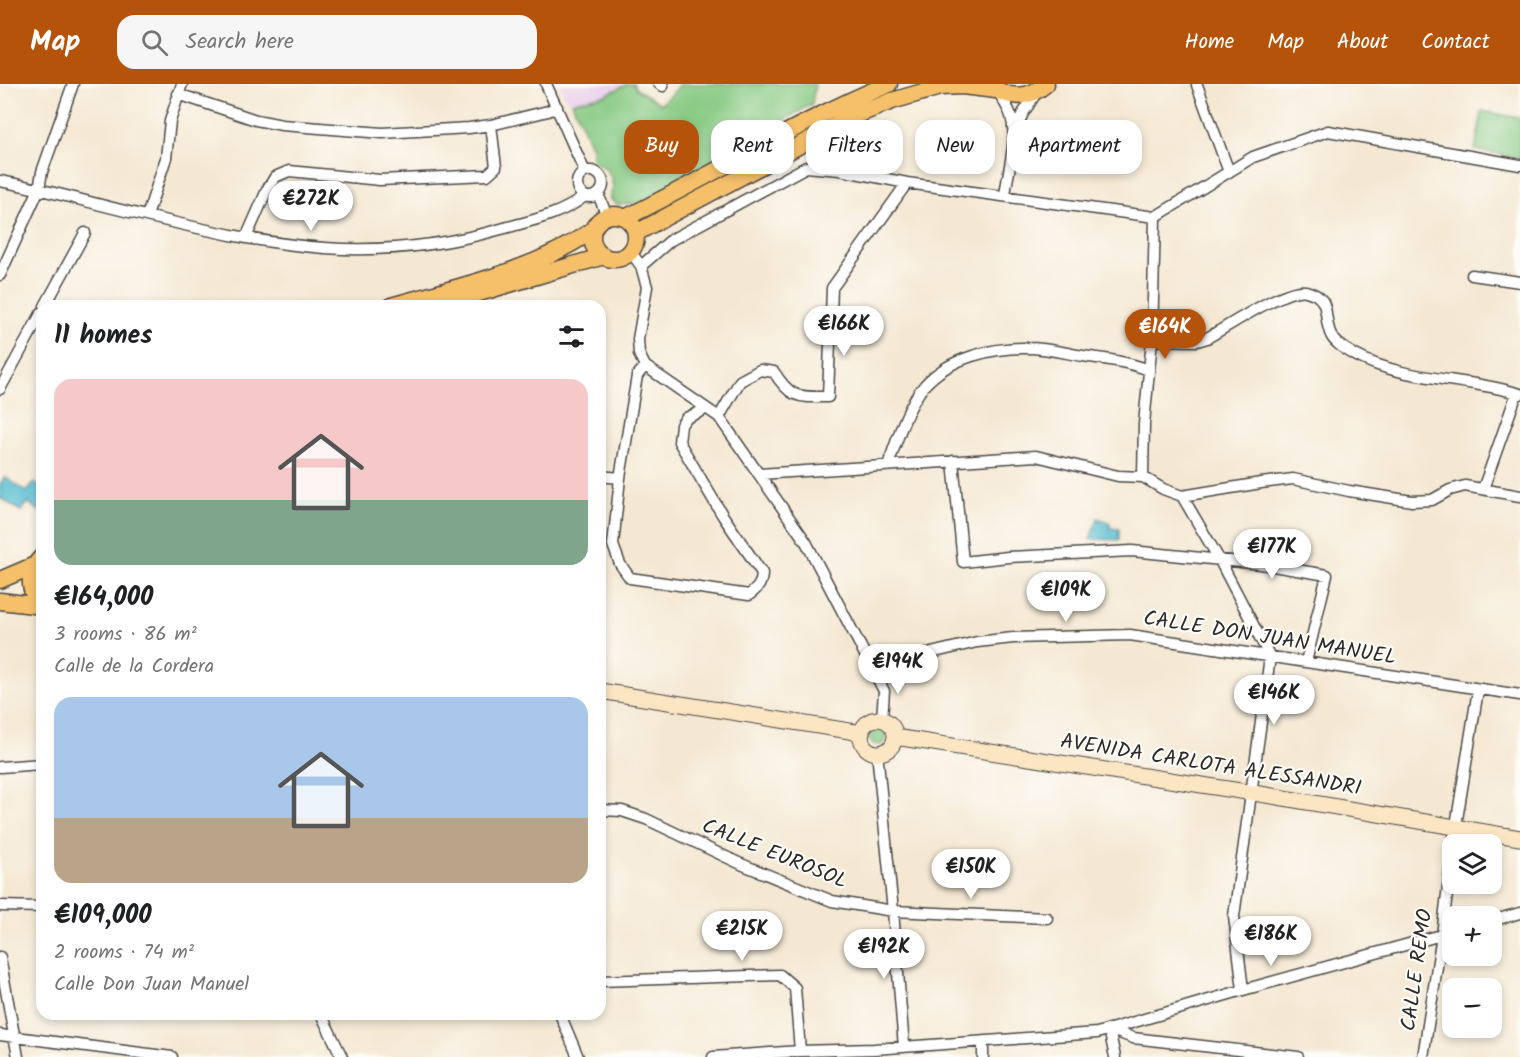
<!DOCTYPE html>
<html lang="en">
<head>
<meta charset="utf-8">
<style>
  body { margin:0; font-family:Kalam,sans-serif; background:#f6f6f6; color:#202124; height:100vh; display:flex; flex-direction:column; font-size:22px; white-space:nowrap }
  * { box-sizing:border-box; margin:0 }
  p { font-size:20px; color:#757577 }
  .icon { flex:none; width:33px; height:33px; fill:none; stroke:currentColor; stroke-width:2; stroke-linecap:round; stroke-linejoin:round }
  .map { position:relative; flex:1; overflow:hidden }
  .drawer { position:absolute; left:36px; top:216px; width:570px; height:720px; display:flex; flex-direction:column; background:#fff; border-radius:18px; box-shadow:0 3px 9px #0003 }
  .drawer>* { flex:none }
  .hud { position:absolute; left:624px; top:36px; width:570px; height:54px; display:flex; gap:12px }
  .tools { position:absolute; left:1442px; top:750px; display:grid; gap:12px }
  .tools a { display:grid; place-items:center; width:60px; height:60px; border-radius:12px; background:#fff; box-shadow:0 3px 9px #0003; font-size:30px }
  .price { position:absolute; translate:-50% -51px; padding:0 14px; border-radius:21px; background:#fff; color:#222; font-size:20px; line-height:39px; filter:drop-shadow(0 2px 3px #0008) }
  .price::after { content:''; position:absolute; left:50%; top:36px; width:18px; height:14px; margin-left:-9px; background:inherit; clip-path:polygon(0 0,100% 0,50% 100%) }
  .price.selected { background:#b45309; color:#fff }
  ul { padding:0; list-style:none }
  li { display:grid; align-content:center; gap:12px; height:318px; padding:0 18px }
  li span { display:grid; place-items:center; height:186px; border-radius:18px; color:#555 }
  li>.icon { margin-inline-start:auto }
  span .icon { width:108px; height:108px; fill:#fffc; stroke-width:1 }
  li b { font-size:26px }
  h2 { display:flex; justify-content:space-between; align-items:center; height:72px; padding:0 18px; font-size:26px }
  .chip { padding:0 21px; border-radius:18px; background:#fff; box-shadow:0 3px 9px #0003; font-size:21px; line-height:54px }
  .chip.selected { background:#b45309; color:#fff }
  header { display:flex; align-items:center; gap:36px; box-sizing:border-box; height:84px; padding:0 30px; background:#b45309; color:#fff }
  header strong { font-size:28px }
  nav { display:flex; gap:33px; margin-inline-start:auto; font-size:21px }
  .search { width:420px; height:54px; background:#f6f6f6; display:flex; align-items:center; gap:15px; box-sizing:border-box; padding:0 21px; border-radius:18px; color:#757577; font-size:22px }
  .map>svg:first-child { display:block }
  .built { fill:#ead1ec }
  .green { fill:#86c982; stroke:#587a56; stroke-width:1.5 }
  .water { fill:#52bbd0; stroke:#3e737e; stroke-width:1.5 }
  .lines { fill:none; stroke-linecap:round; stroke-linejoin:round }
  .street-casing { stroke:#494744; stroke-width:13 }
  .secondary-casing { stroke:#494744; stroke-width:17 }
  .primary-casing { stroke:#494744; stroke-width:19 }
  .street { stroke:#fff; stroke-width:10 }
  .secondary { stroke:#fbe6c4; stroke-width:15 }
  .primary { stroke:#f6c06b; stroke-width:16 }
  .labels { text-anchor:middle; stroke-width:4.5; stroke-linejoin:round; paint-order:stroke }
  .street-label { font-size:21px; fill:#2b2b2b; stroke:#fdfcf7 }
</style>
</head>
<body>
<header>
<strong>Map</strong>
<div class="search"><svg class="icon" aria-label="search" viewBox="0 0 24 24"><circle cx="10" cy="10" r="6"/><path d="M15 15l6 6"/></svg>Search here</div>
<nav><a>Home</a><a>Map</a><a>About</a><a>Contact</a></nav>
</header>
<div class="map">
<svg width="1520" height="973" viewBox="0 0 1520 973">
  <rect width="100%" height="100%" fill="#fdfcf7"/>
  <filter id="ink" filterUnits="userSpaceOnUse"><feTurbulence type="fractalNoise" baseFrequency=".0167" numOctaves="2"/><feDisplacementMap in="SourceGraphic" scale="12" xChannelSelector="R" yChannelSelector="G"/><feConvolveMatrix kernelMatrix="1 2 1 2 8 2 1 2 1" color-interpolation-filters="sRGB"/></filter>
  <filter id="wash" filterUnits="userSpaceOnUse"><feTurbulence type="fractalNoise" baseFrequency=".008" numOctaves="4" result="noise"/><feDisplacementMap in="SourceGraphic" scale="24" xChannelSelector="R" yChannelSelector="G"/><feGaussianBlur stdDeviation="1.35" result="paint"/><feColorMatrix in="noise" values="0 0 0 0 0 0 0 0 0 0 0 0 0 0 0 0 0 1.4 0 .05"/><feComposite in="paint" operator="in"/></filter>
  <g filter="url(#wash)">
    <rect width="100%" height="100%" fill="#f5e8d3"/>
    <path class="built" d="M560 0H628L612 9 578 18 567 16Z"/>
    <path class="green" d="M628 0H634L635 4 661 20 681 0H815L812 20 667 104 638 119 617 121 610 114 613 103 611 93 605 84 594 78 592 74V64L572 18 605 11Z
      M1482 27 1520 34V74L1475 66Z
      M869 652a9 9 0 1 1 18 0a9 9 0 1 1-18 0Z"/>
    <path class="water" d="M5 393 27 408 34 399 42 404V423L39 427 28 419 21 427 0 414V400Z
      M1098 434 1111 439 1109 444 1119 445V456L1090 455Z"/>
  </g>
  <g filter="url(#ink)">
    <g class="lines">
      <g class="street-casing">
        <path id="street" d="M546 0 585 88
          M659 0 663 2
          M1197 1 1229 88
          M998 7C1002 14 1007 22 1010 29 1019 54 1008 86 1005 111
          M178 10 256 36 282 41 382 49 469 44 491 41 548 27 557 23
          M1015 51 1022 31 1038 6
          M577 100a13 13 0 1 1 26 0a13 13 0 1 1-26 0Z
          M0 97C49 106 97 121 146 132 205 146 265 160 325 164 383 168 445 161 501 145 530 137 561 131 585 112
          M598 110 607 132
          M147 132 166 74 170 37 182 0
          M1155 133 1152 256 1144 340 1143 393 1163 405 1182 412 1219 475 1270 573 1234 832 1243 906
          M1155 133 1253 73 1328 47 1520 81
          M246 154 267 106 275 93 289 87 380 96 487 91 496 83 491 41
          M630 167 641 182 647 203 638 255 639 270 645 282 719 333 806 458 884 607 882 635
          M641 182 671 156 806 83 840 86 907 99 1155 133
          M0 191 39 105 42 88 73 0
          M1472 191 1520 198
          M45 222 85 149
          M1152 256 1197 257 1207 254C1226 244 1287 202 1306 207 1333 214 1322 232 1331 251 1335 260 1347 266 1355 271 1405 298 1466 293 1520 310
          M645 282 637 292 620 394 613 461 620 480 630 494 749 511C757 505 762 500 762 489L723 432 679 358 681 341 686 334 702 327 703 322
          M0 305 42 228
          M719 333 740 297 760 286 774 288C791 315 798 313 828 313L832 204 907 99
          M953 377 963 478 1008 473 1132 467 1261 480 1327 491 1306 578
          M888 381C898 354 906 324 924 302 948 274 993 263 1028 264 1046 264 1065 269 1083 272 1106 275 1128 278 1149 286
          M759 390 1036 372 1118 392 1143 393
          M600 392 620 394
          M1483 405 1517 309
          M1182 412 1261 399 1293 395 1349 407 1412 417 1432 416 1450 406 1465 402 1520 412
          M877 594 890 583 927 570 977 558 1013 554 1130 551 1520 611
          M877 668 893 827 904 963
          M0 683 42 680
          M600 726 622 727 646 735 741 780 832 817 893 827 1047 834
          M1453 760 1478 606
          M0 822 42 823
          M1491 837 1520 829
          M0 873 18 973
          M600 897 780 891 795 904 800 967
          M321 930 342 973
          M560 930 578 973
          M1109 945 1133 954 1298 973
          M1109 945 1115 973
          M0 951 172 973
          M983 958V973
          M713 973 800 967 874 965 1097 949 1243 906 1452 848
          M1423 973 1442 851 1452 769"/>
      </g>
      <g class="secondary-casing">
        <path id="secondary" d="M600 607 862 649
          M861 652a17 17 0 1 1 34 0a17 17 0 1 1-34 0Z
          M895 653 1266 711 1520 754"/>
      </g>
      <g class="primary-casing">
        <path id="primary" d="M989 0C1006 15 1028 16 1046 0
          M592 153a22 22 0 1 1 44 0a22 22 0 1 1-44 0Z
          M625 134C714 91 798 37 889 0
          M636 149 852 33 892 17 940 3 962 2 996 6
          M391 222C461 202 532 188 593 146
          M435 222 604 172
          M42 473C27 487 27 507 42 521
          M0 496 35 481
          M0 517 42 522"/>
      </g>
      <use href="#street" class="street"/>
      <use href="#secondary" class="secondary"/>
      <use href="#primary" class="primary"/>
    </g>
  </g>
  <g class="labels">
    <g class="street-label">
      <text transform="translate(1270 553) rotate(9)" y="7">CALLE DON JUAN MANUEL</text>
      <text transform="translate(1211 680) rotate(9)" y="7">AVENIDA CARLOTA ALESSANDRI</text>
      <text transform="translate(775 769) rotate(22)" y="7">CALLE EUROSOL</text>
      <text transform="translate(1416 886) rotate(-82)" y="7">CALLE REMO</text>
    </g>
  </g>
</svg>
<div class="tools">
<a><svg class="icon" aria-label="layers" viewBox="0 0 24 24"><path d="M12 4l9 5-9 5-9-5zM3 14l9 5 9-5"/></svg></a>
<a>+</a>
<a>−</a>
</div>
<b class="price" style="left:311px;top:148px">€272K</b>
<b class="price" style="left:844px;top:273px">€166K</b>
<b class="price selected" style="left:1165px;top:276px">€164K</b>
<b class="price" style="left:1272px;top:496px">€177K</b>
<b class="price" style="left:1066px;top:539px">€109K</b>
<b class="price" style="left:898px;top:611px">€194K</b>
<b class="price" style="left:1274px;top:642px">€146K</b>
<b class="price" style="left:971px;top:816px">€150K</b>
<b class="price" style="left:742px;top:878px">€215K</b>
<b class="price" style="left:1271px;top:883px">€186K</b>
<b class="price" style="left:884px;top:896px">€192K</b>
<div class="hud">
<a class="chip selected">Buy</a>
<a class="chip">Rent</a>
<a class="chip">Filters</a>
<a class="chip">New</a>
<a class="chip">Apartment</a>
</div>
<section class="drawer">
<h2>11 homes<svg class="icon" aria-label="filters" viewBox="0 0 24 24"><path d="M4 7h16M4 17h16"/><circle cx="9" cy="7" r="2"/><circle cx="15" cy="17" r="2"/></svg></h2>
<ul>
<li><span style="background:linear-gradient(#f6c9c9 65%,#7fa58c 0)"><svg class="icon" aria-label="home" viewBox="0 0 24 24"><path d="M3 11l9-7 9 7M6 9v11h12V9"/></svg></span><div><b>€164,000</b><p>3 rooms · 86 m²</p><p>Calle de la Cordera</p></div></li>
<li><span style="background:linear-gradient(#a9c7e8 65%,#b9a48a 0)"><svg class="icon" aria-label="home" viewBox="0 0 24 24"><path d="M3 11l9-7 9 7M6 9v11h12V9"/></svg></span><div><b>€109,000</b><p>2 rooms · 74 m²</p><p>Calle Don Juan Manuel</p></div></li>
</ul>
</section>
</div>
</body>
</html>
